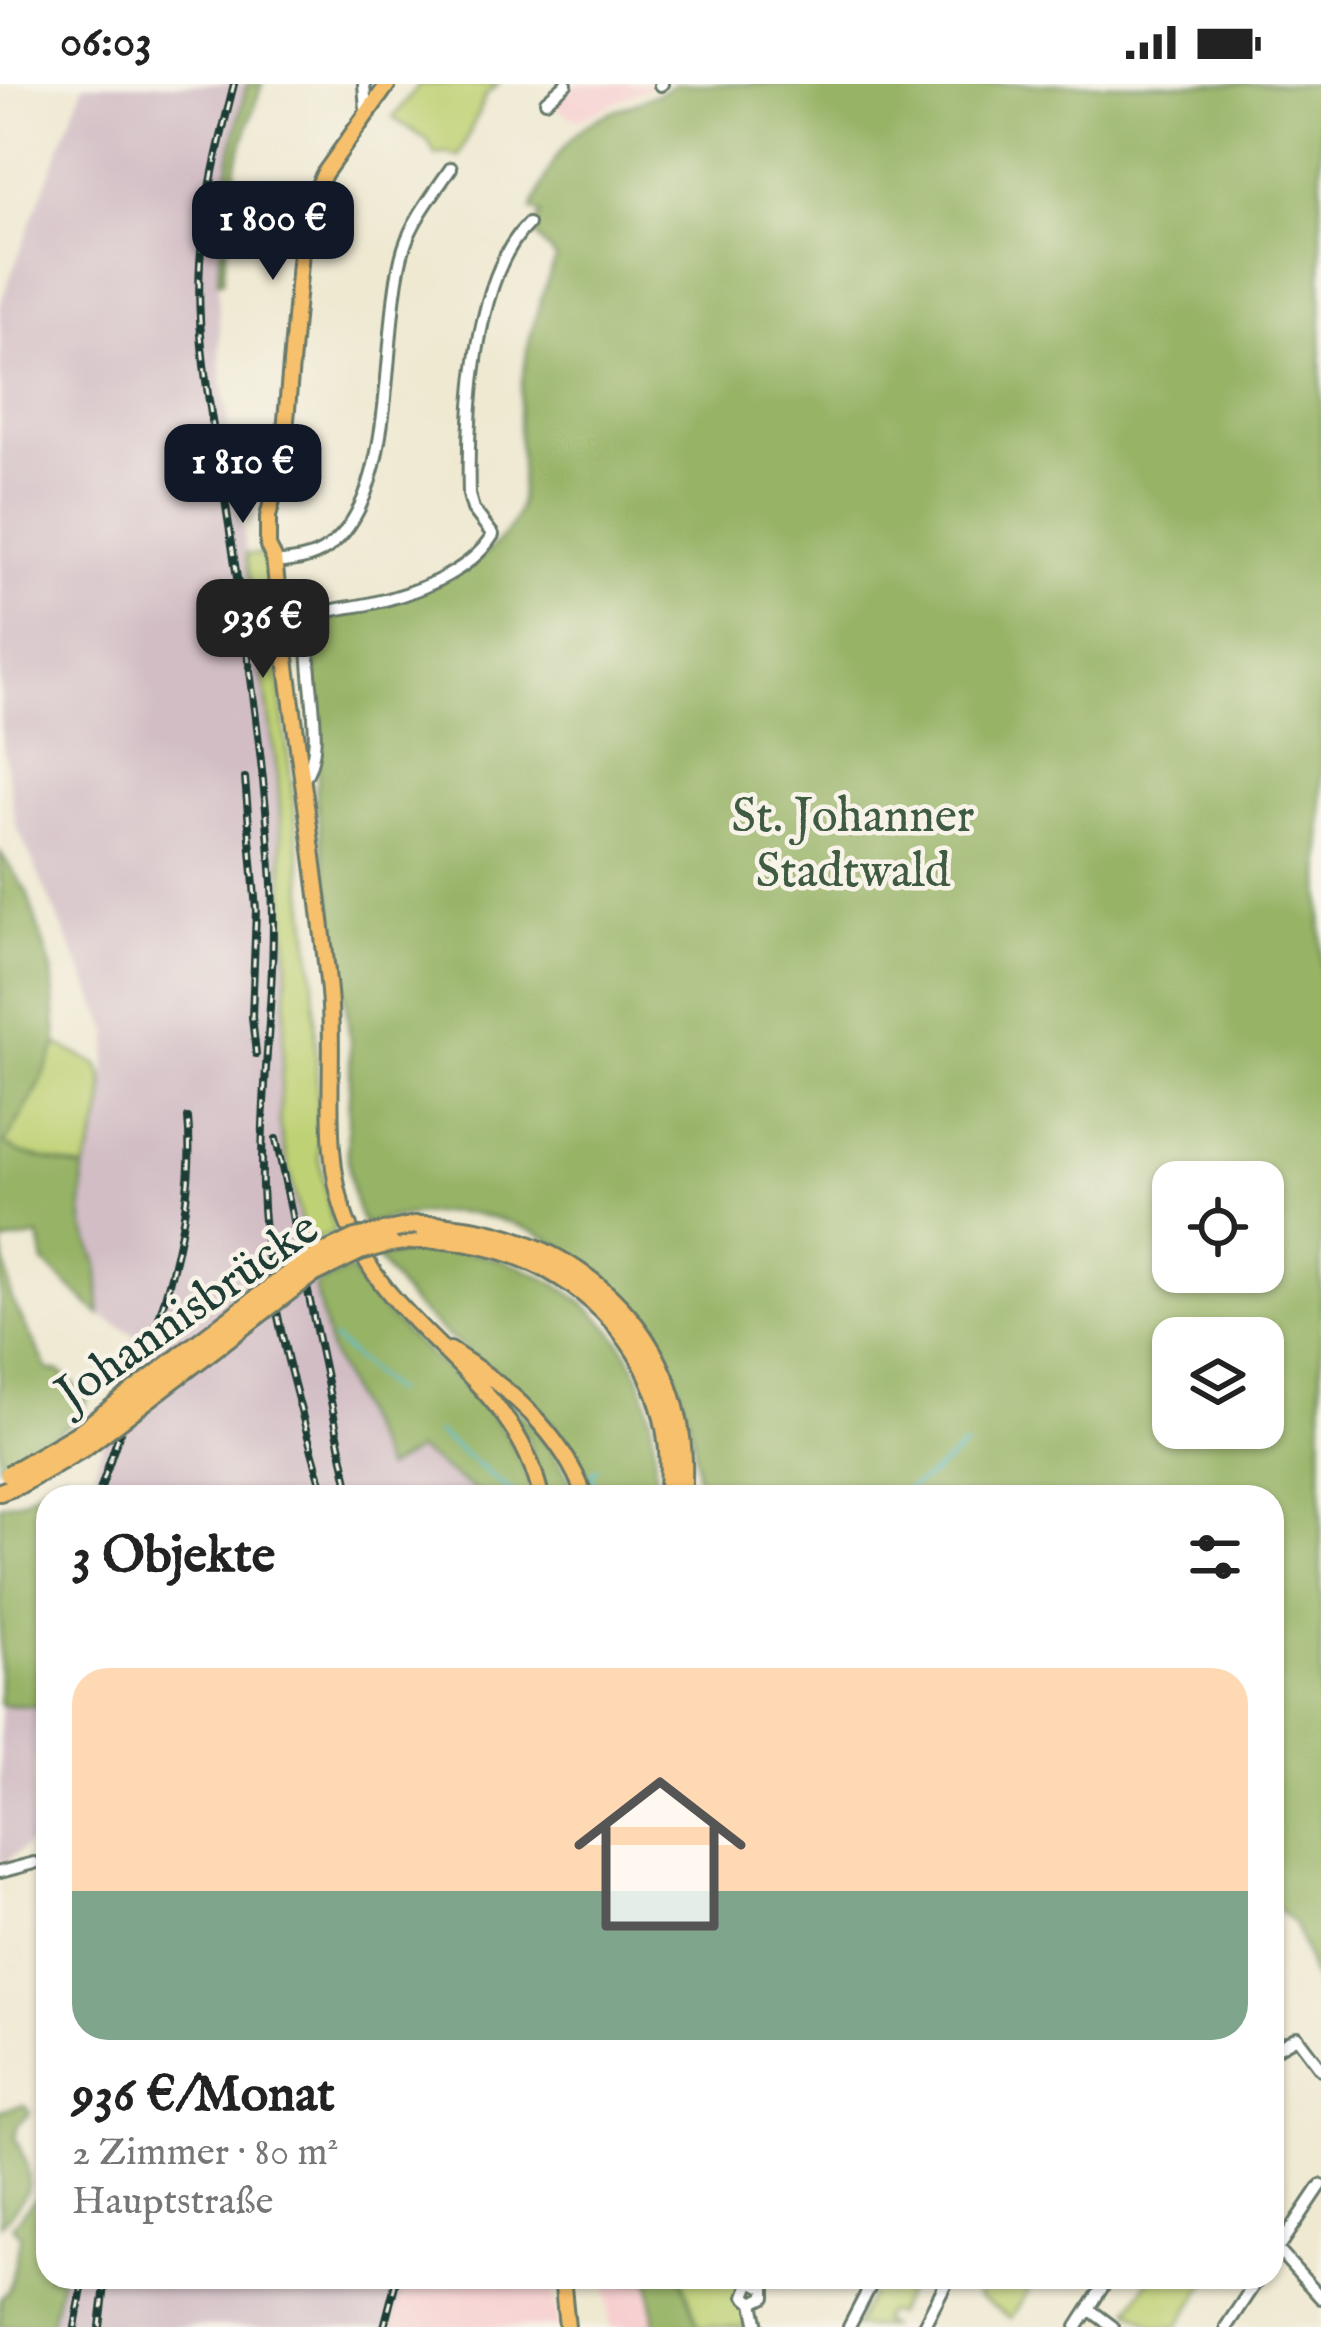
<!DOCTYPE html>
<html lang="de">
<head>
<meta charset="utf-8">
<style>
  body { margin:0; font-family:"IM FELL English",serif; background:#f2f2f2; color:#222; height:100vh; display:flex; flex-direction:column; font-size:45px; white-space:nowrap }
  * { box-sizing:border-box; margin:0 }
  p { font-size:39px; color:#767676 }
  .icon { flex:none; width:66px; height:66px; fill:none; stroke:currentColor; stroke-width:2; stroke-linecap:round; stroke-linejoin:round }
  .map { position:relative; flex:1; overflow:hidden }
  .side { position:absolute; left:36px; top:1401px; width:1248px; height:804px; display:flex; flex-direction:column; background:#fff; border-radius:36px; box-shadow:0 3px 9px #0004 }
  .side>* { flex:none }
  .tools { position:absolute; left:1152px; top:1077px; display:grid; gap:24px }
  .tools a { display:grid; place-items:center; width:132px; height:132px; border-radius:24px; background:#fff; box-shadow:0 3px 9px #0004; font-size:60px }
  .price { position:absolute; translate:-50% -102px; padding:0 27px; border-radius:24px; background:#111827; color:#fff; font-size:39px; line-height:78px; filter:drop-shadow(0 3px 6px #0008) }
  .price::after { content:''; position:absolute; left:50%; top:72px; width:36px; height:27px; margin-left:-18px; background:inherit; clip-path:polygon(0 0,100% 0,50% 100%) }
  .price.active { background:#222; color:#fff }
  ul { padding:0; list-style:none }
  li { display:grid; align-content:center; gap:24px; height:636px; padding:0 36px }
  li+li { border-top:3px solid #e0e0e0 }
  li span { display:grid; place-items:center; height:372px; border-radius:36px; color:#555 }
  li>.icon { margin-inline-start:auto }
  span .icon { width:216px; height:216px; fill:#fffc; stroke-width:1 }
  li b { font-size:51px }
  h2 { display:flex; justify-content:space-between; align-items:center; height:144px; padding:0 36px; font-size:51px }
  .status { display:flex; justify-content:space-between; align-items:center; height:84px; padding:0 60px; background:#fff; direction:ltr }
  .status svg { height:33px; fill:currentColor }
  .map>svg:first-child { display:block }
  .built { fill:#f7cfd0 }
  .industrial { fill:#d2bdc5 }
  .green { fill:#bfd174; stroke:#6f8754; stroke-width:3 }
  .forest { fill:#97b366; stroke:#5b784d; stroke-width:3; fill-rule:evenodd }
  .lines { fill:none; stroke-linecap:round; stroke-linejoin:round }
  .stream { stroke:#55bfd2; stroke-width:3 }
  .minor-casing { stroke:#68796b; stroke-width:16 }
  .major-casing { stroke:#68796b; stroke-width:20 }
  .highway-casing { stroke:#68796b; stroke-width:22 }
  .minor { stroke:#fff; stroke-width:10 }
  .major { stroke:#f7c06c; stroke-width:14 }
  .highway { stroke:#f7c06c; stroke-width:16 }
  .rail-casing { stroke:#1f3d34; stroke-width:8 }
  .rail { stroke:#f7f3e8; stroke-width:3; stroke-dasharray:9; stroke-linecap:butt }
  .highway-bridge-casing { stroke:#68796b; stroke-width:22; stroke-linecap:butt }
  .highway-bridge { stroke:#f7c06c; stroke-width:16 }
  .labels { text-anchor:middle; stroke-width:9; stroke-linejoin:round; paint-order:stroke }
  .park-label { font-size:48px; fill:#3f5b41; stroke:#f7f3e8 }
  .street-label { font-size:48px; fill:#1f3d34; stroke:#f7f3e8 }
</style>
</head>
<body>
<div class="status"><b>06:03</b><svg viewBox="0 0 49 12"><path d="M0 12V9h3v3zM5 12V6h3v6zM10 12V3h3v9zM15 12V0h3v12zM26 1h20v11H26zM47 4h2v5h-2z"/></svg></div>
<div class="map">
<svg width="1321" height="2243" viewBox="0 0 1321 2243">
  <rect width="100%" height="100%" fill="#f7f3e8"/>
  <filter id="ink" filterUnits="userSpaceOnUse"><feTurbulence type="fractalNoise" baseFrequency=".00833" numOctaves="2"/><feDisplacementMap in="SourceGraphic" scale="24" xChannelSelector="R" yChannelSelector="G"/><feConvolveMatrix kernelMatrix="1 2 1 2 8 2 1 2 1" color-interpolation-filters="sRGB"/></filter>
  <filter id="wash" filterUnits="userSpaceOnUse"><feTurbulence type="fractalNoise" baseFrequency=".004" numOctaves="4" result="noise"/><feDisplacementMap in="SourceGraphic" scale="48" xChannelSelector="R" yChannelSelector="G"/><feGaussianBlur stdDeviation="2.7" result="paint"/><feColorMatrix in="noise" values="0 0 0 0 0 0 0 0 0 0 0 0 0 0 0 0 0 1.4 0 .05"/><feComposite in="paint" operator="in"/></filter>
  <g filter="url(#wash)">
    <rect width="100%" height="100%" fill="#efe9d2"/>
    <path class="built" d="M576 0H656L578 36 555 23 553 17Z
      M406 2193H552L558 2243H393Z
      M605 2193 628 2198 650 2196 655 2243H610Z"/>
    <path class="industrial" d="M84 0H247L229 77 218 197 221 291 278 694 288 878 279 1040 330 1267 375 1368 385 1385 417 1365 483 1413H87L135 1251 100 1231 98 1180 84 1144 82 1127 84 1085 98 1040 110 949 16 741 0 643V220Z
      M0 1621 38 1622 31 1759 0 1781Z
      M61 2193H406L393 2243H50Z"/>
    <path class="green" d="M420 0H498L486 11 459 73 446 69 436 72 427 56 393 34Z
      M246 470 265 471 314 894 319 1073 334 1148 306 1160 279 1040 288 878 278 694Z
      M57 960 98 981C114 1010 94 1056 84 1085L21 1069 4 1060 38 1004Z
      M739 2193C745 2206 745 2228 750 2243H699L681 2193Z
      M880 2193H915L911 2200 904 2201 909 2204 895 2231 886 2228 881 2237 888 2243H854Z
      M988 2193H1037L1011 2234 977 2212Z
      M1151 2193H1210L1178 2243H1155L1130 2225Z"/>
    <path class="forest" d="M247 0H262L236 79 223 197H218L229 77Z
      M675 0H1321V1917L1295 1840 1272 1820V1413H697C703 1281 606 1150 472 1130 435 1125 399 1133 363 1140 334 1078 356 1011 349 947 340 866 324 786 315 706L318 698 314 545 320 537C377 523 494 491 517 429 526 404 517 356 519 327 523 274 535 224 556 175L533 148 541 130 532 126C546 91 561 53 597 35 623 22 650 16 675 0ZM1173 1098H1263V1188H1173ZM1173 1254H1263V1344H1173Z
      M0 768 27 808 52 887 57 960 38 1004 5 1060 21 1069 84 1085 82 1127 84 1144 98 1180 100 1231 44 1179 39 1152 2 1159 11 1214 48 1286 60 1288 87 1313 81 1332 36 1364 0 1382Z
      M428 1164C522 1167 625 1220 648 1320 655 1350 655 1382 656 1413H595C559 1312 486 1293 418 1225 402 1210 390 1192 377 1174Z
      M350 1185C404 1272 509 1306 533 1413H483L417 1366 385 1385 330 1267 315 1202Z
      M482 1295C527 1332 553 1360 579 1413H546L527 1354Z
      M63 1389 55 1413H48L38 1622 0 1621V1421L21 1416Z
      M24 2021 30 2029 18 2041 15 2054C36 2097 34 2106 0 2141V2027Z
      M48 2100V2193H61L50 2243H0V2215L9 2205 21 2151 12 2142Z
      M610 2193H681L699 2243H655L650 2196 627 2198 626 2195 611 2197Z"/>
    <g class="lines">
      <path class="stream" d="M333 1255 393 1308
        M436 1348 513 1409
        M598 1385 591 1389 600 1413
        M894 1413 931 1391 965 1362"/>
    </g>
  </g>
  <g filter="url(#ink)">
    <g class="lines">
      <g class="minor-casing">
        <path id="minor" d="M364 0 366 26
          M660 1 662 0
          M546 17 566 0
          M274 479C293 477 312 475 327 464 400 414 380 241 404 164 413 135 434 109 451 84
          M302 698C332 659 298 582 312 534 329 524 350 524 368 520 411 511 469 490 493 451L473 425 469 411C467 335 473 195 528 140
          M0 1788 34 1779
          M1272 1967 1297 1953 1321 1985
          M1278 2166 1321 2214
          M1272 2174 1321 2101
          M748 2195 765 2204V2213L753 2219
          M750 2199 745 2212 753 2219 758 2243
          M1089 2225 1113 2243
          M849 2243 875 2193
          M923 2243 949 2193
          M1077 2243 1109 2193
          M1226 2243 1259 2193"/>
      </g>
      <g class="major-casing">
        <path id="major" d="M388 0 324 90 304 134 283 370 268 433V462L274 474C289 619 315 763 329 908 336 984 320 1062 346 1135 388 1252 516 1291 541 1413
          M450 1266C507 1302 562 1348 585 1413
          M562 2193 567 2243"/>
      </g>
      <g class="highway-casing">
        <path id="highway" d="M415 1141C570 1137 697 1252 682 1413
          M390 1159C542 1135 686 1254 667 1413
          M0 1408 19 1401"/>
      </g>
      <use href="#minor" class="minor"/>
      <use href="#major" class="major"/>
      <use href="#highway" class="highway"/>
      <g class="rail-casing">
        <path id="rail" d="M234 0C219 59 204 118 200 179 195 260 214 343 226 422 245 542 262 663 271 784 279 890 260 995 262 1102 265 1209 296 1310 325 1413
          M245 694 256 826 252 933 256 970
          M276 1055 351 1413
          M98 1413C135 1295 200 1159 188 1034
          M75 2243 84 2193
          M100 2243 106 2193
          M384 2243 397 2193"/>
      </g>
      <use href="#rail" class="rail"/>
      <g class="highway-bridge-casing">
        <path id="highway-bridge" d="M9 1390 76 1351 303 1179 355 1154 415 1141
          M19 1401 85 1363 311 1191 360 1167 390 1159"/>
      </g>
      <use href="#highway-bridge" class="highway-bridge"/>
    </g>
  </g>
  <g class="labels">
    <g class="park-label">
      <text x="853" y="747">St. Johanner<tspan x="853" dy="55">Stadtwald</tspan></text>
    </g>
    <g class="street-label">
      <text transform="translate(186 1225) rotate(-35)" y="17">Johannisbrücke</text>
    </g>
  </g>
</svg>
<div class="tools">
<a><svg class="icon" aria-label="locate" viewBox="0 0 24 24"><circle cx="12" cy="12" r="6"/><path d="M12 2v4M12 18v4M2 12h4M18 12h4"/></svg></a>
<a><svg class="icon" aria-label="layers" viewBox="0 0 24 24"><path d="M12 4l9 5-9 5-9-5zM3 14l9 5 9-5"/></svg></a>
</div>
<b class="price" style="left:273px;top:199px">1 800 €</b>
<b class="price" style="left:243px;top:442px">1 810 €</b>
<b class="price active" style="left:263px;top:597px">936 €</b>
<section class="side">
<h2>3 Objekte<svg class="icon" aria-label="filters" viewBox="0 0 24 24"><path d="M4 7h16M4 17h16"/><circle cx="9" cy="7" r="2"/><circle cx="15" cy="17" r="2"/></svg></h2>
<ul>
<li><span style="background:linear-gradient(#ffd9b3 60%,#7fa58c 0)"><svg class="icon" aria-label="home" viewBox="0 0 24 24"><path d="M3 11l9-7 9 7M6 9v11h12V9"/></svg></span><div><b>936 €/Monat</b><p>2 Zimmer · 80 m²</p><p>Hauptstraße</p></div></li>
</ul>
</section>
</div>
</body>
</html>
